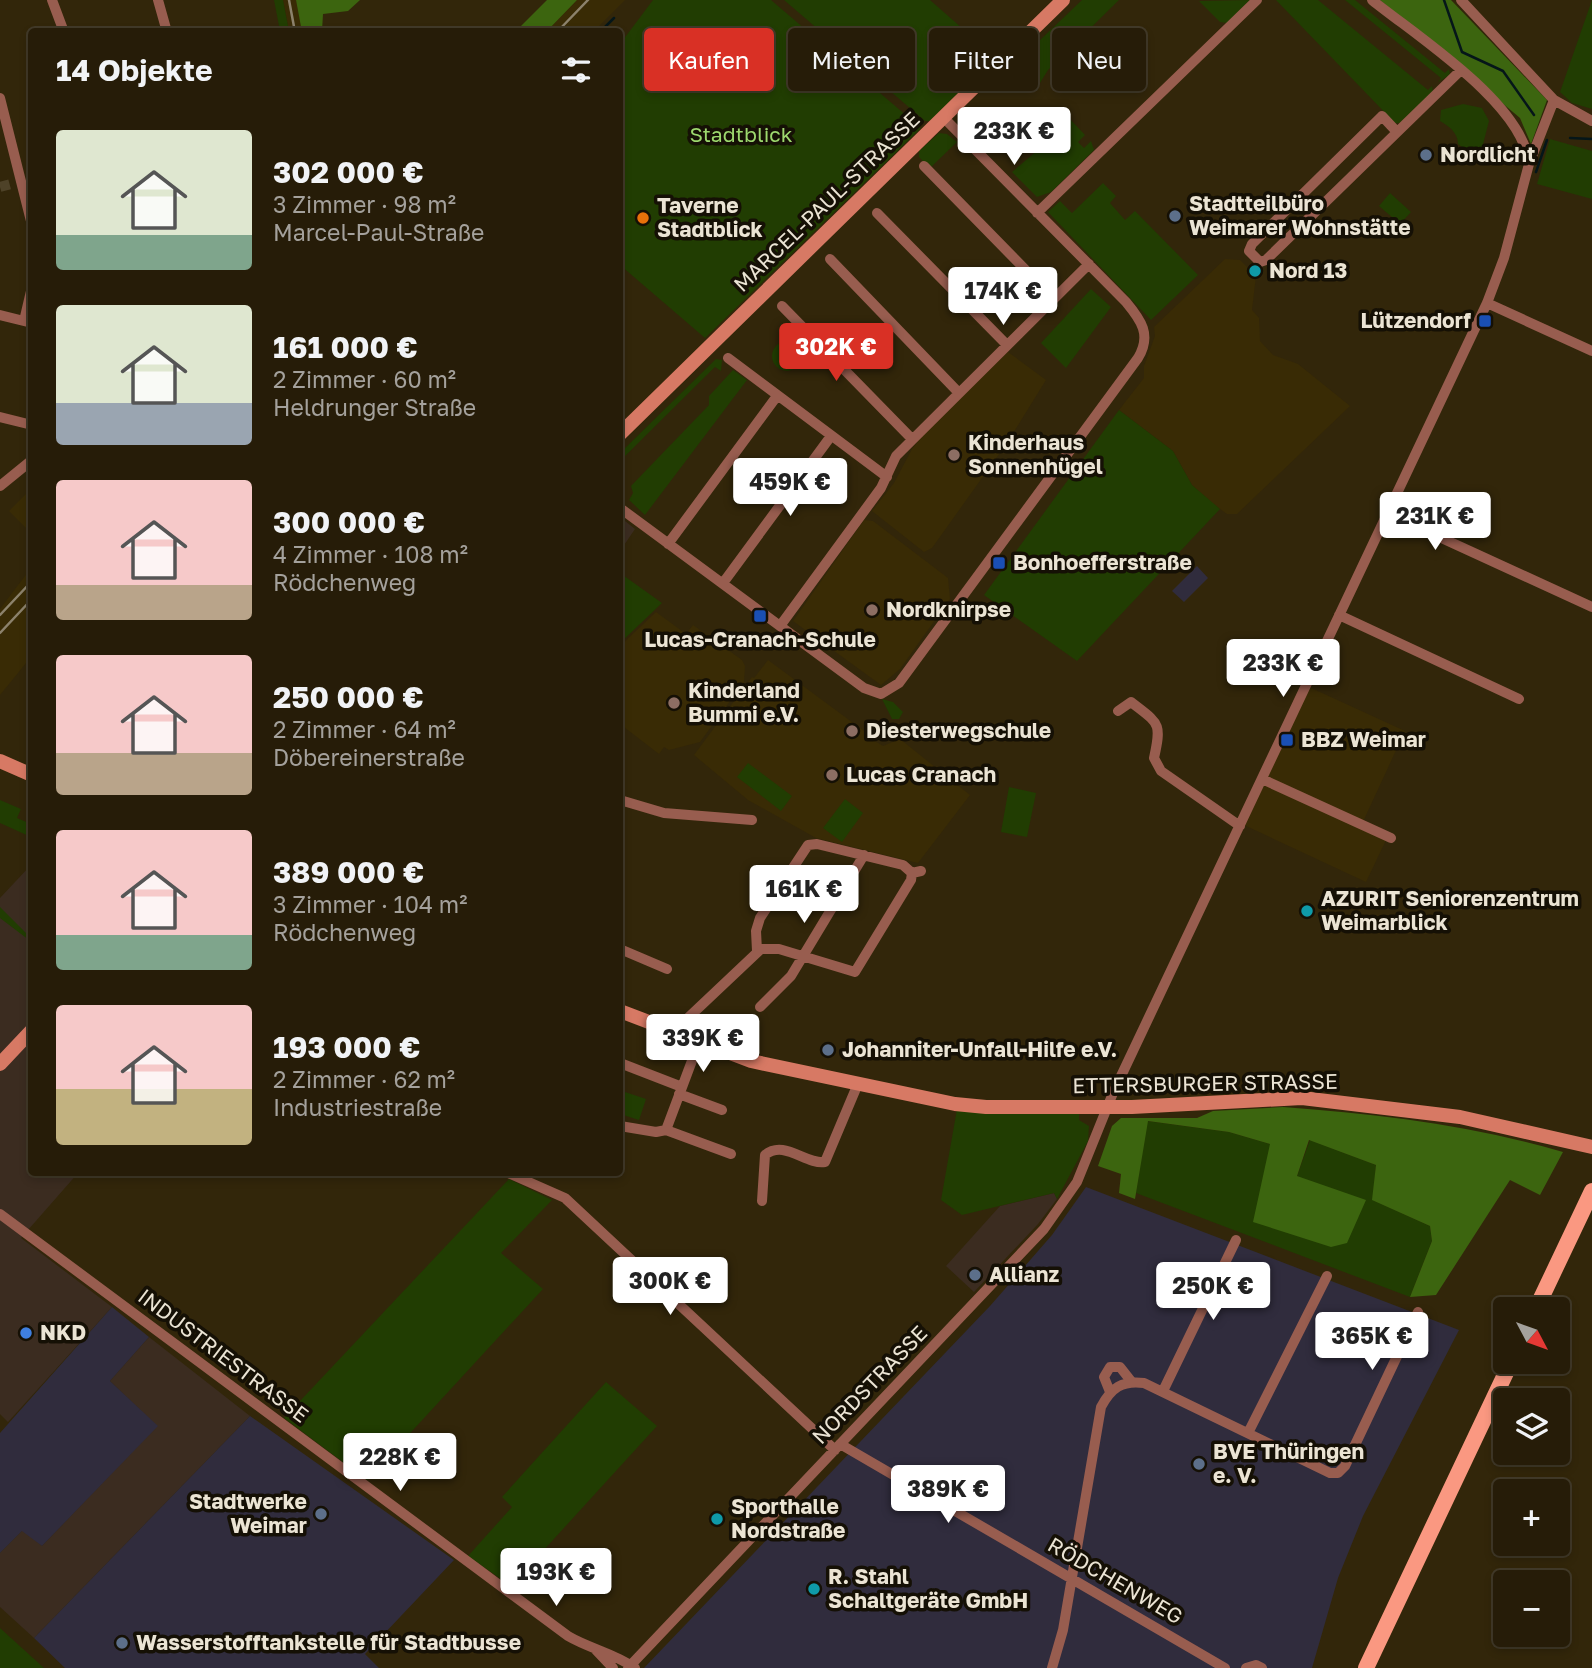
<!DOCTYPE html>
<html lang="de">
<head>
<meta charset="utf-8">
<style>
  body { margin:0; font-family:"Golos Text",sans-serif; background:#322916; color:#f1f3f6; height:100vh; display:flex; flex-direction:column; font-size:26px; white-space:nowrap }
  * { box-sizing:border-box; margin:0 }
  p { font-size:23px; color:#a4a19c }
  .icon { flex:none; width:38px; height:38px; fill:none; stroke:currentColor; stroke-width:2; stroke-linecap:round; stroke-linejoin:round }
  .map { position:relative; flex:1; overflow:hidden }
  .side { position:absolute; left:28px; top:28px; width:595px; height:1148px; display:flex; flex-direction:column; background:#261c08; border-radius:7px; box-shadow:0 4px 10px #0003,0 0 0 2px #423a29 }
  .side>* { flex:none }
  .top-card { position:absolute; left:644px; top:28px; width:665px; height:63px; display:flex; gap:14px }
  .needle { width:46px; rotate:131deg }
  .controls { position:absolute; left:1493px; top:1297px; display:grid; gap:14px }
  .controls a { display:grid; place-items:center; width:77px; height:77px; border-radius:7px; background:#261c08; box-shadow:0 4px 10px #0003,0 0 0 2px #423a29; font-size:35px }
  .price { position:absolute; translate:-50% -60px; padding:0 16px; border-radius:7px; background:#fff; color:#222; font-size:23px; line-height:46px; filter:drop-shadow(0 2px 4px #0008) }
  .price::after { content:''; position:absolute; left:50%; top:42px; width:21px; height:16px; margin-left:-10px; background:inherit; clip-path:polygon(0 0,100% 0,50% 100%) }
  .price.selected { background:#d93025; color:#fff }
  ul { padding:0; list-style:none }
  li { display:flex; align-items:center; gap:21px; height:175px; padding:0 28px }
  li span { display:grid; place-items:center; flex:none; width:196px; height:140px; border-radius:7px; color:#555 }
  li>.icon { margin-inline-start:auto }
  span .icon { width:84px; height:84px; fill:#fffc; stroke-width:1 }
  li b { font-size:30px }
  h2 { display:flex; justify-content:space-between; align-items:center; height:84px; padding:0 28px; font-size:30px }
  .chip { padding:0 24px; border-radius:7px; background:#261c08; box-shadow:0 4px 10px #0003,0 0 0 2px #423a29; font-size:24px; line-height:63px }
  .chip.selected { background:#d93025; color:#fff }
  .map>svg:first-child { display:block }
  .commercial { fill:#3b2c20 }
  .industrial { fill:#302c3d }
  .built { fill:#392b05 }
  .green { fill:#213d02 }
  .forest { fill:#3c650f }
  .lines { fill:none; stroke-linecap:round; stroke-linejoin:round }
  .stream { stroke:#051619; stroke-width:2.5 }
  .street-tunnel { stroke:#4e4228; stroke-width:10; stroke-dasharray:10 5; stroke-linecap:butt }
  .street { stroke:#985d4f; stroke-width:10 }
  .secondary { stroke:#d77964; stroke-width:14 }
  .primary { stroke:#fa9881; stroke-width:16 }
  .rail { stroke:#8c826c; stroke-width:2.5 }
  .service-dot { fill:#5c6f8a; stroke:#151005; stroke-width:2.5 }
  .food-dot { fill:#e8710a; stroke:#151005; stroke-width:2.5 }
  .culture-dot { fill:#0f9aa8; stroke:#151005; stroke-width:2.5 }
  .transit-dot { fill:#1a4fb4; stroke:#151005; stroke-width:2.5 }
  .education-dot { fill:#8d6e63; stroke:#151005; stroke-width:2.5 }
  .shop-dot { fill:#3f7fe0; stroke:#151005; stroke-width:2.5 }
  .labels { text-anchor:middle; stroke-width:7; stroke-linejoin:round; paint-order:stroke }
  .park-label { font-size:21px; fill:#9dd86e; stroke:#151005 }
  .poi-label { font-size:21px; font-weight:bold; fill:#ebe4d4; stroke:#151005; text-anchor:start }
  .street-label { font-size:21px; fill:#ebe4d4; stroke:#151005 }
</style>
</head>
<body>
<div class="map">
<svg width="1592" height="1668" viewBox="0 0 1592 1668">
  <rect width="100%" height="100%" fill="#32260a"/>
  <path class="commercial" d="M620 517 635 529 620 551Z
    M31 865 32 1172 78 1173 21 1238 112 1307 8 1422 0 1414V898Z
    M1054 1193 1057 1199 1038 1224 974 1292 946 1266 1000 1206Z
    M149 1337 250 1416 34 1638 0 1607V1553L23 1530 42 1546 157 1426 110 1381Z"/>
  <path class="industrial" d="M1197 566 1208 578 1184 602 1172 591Z
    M1086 1187 1459 1330 1363 1516 1338 1578 1312 1668H644L990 1306 1052 1235Z
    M112 1307 149 1337 110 1381 158 1426 42 1546 22 1531 0 1553V1433Z
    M250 1416 454 1560 365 1654 379 1668H65L34 1638Z"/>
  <path class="built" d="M283 0H296L302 31H289Z
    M577 0H625L594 31H547Z
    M1225 259 1240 260 1256 276 1252 310 1259 318 1260 341 1273 355 1298 364 1350 406 1237 514H1227L1212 503 1192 485 1173 451 1119 410 1144 378V366L1155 336 1154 327Z
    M1008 352 1046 380 1007 443 932 548 924 552 872 511 894 483 912 449 924 434Z
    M31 489V533L9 511Z
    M864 520 873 521 948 578 950 599 900 669 881 685 793 621Z
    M31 568V657L0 695V609Z
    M656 612 686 634 693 625 742 660 745 666 744 682 700 742 669 750 664 747 659 754 620 724V646Z
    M768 660 864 731 868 737 883 746 900 739 970 795 918 863 816 838 748 800 694 755 752 677 754 678Z
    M1309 687 1405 731 1361 826 1387 838 1366 882 1244 825Z"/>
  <path class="green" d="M274 0H283L289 31H280Z
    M653 0H771L921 128 705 338 620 265V44Z
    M784 0H930L995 57 930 121H925Z
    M1082 0H1119L1048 70 1040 83 1018 61Z
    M1250 0 1227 23 1220 22 1199 1Z
    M1276 0H1318L1428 90 1432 86 1433 92 1400 123H1395Z
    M1345 0H1355L1445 73 1449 69 1450 75 1438 82 1441 78Z
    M1592 0V109L1572 103 1560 92Z
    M1463 104 1482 108 1489 121 1481 152 1471 154 1458 144C1458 133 1449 126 1440 121L1441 110Z
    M1068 117 1085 135 1078 142 1084 148 1091 141 1094 150 1051 192 1037 197 1012 172 1045 144 1043 142Z
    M939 133 947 134 957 142 930 168 919 157V151Z
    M1550 139 1592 151V199L1537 184Z
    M1103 183 1116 196 1110 203 1125 220 1135 211 1198 275 1151 320 1048 212 1060 201 1072 213Z
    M1390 193 1411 212 1400 224 1379 206Z
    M1091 289 1111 307 1066 368 1041 343Z
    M772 356a15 15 0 1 1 30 0a15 15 0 1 1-30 0Z
    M716 359 722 360 721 371 715 367 620 461V453Z
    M733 370 747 380 645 515 629 500 633 493 631 486 709 405V396Z
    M1119 410 1173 451 1192 485 1220 509 1077 661 984 595Z
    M620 573 662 603 620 643Z
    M882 699 893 702 903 712 899 719H892Z
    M748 763 792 796 781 811 737 777Z
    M1009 787 1036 793 1027 837 1001 832Z
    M845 799 863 813 842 842 823 828Z
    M0 800 21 809 17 818 31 824V837L0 823Z
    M0 907 31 938 29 940 0 918Z
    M625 1092 646 1099 639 1120 620 1114Z
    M957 1109 1079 1114V1120L1089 1126 1088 1141 1057 1199 1054 1193 962 1215 941 1200Z
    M1147 1121 1229 1132 1270 1144 1297 1176 1310 1140 1376 1165 1373 1200 1430 1226 1432 1241 1410 1297 1136 1193Z
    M509 1179 552 1200 501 1253 543 1289 367 1480 284 1418Z
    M606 1382 657 1426 511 1586 468 1556 512 1507 502 1497Z
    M0 1628 44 1668H0Z"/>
  <path class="forest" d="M296 0H360L348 11 323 14 322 31 302 32Z
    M547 0H577L547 31H516Z
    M1380 0H1451L1547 100 1531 144 1520 118Z
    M1283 1107C1378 1114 1471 1125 1563 1152L1540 1195 1510 1180 1436 1295 1410 1297 1432 1241 1430 1226 1372 1200 1376 1165 1309 1140 1297 1176 1366 1200 1347 1243 1331 1247 1253 1222 1270 1144 1229 1132 1148 1121 1135 1199 1119 1193 1121 1174 1098 1166 1112 1126 1121 1118H1197L1213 1111Z"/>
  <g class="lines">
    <path class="stream" d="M1444 0 1462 52 1503 71 1534 115
      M600 32 614 18
      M1570 138 1592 139
      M1536 172 1547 140"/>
    <path class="street-tunnel" d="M0 187 11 184"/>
    <path class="street" d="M52 0 64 32
      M158 0 167 32
      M1372 0C1419 38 1522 103 1529 163
      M1461 0 1554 100 1592 121
      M0 98 32 225
      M1397 132 1382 116 1252 244 1249 251 1260 262 1266 260 1460 71
      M924 166 1054 299
      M877 213 1007 345
      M1037 213 1257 0
      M830 259 959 393
      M1487 303 1592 351
      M782 306 912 439
      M0 315 32 323
      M24 321 32 287
      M728 358 887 477
      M0 417 32 425
      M0 486 32 460
      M620 508 864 688 881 694 899 683 1138 358C1152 335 1141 320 1126 302L944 118
      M1387 513 1592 607
      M668 544 777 396
      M723 583 831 436
      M1339 615 1519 699
      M780 626 881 488 896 456 1089 264
      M1118 711 1131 702C1159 724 1162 722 1154 758L1161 771 1240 826
      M1262 779 1391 838
      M620 800 664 813 752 820
      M620 949 667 969
      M757 951 756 931 760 918 808 845 817 844 903 865 912 873
      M760 1007 791 976 864 855
      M673 1032 761 949H779L855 972 911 880 912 873 921 871
      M620 1063 682 1087
      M679 1094 722 1110
      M620 1126 656 1132 666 1130 731 1154
      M666 1130 699 1042
      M506 1172 565 1198 835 1450
      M762 1201 765 1155C784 1139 806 1165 825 1162L857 1086
      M0 1214 568 1636C590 1649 614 1653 635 1668
      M1163 1391 1236 1240
      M1110 1392 1104 1377 1110 1367H1120L1131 1381
      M1248 1433 1327 1276
      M840 1444 1225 1668
      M1306 1460 1334 1452 1347 1457
      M596 1650 613 1668
      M628 1668 1044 1229 1077 1182 1113 1093 1487 303 1504 258 1529 164 1554 100
      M1052 1668 1063 1630 1101 1407C1111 1388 1122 1380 1144 1383L1330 1473H1338L1345 1466 1418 1312
      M1246 1668 1256 1665 1262 1668"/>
    <path class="secondary" d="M620 434 1063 0
      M0 761 32 775
      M620 1011 751 1061 955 1104 986 1107H1132L1302 1098 1460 1117 1592 1147
      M0 1064 32 1030"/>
    <path class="primary" d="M1536 1309 1592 1191
      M1366 1668 1511 1362"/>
    <path class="rail" d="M289 0 295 32
      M557 32 588 0
      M0 615 32 581
      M0 633 32 599"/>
  </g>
  <g class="service-dot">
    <circle cx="1426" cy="155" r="7"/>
    <circle cx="1175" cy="216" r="7"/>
    <circle cx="828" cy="1050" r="7"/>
    <circle cx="975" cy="1275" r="7"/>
    <circle cx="1199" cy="1464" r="7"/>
    <circle cx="321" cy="1514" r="7"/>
    <circle cx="122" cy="1643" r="7"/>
  </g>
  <circle class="food-dot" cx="643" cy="218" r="7"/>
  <g class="culture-dot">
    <circle cx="1255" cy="271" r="7"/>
    <circle cx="1307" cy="911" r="7"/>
    <circle cx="717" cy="1519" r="7"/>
    <circle cx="814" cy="1589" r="7"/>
  </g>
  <g class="transit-dot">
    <rect x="1478" y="314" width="14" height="14" rx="3.5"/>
    <rect x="992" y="556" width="14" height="14" rx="3.5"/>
    <rect x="753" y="609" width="14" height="14" rx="3.5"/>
    <rect x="1280" y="733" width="14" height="14" rx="3.5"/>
  </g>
  <g class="education-dot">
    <circle cx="954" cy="455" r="7"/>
    <circle cx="872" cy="610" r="7"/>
    <circle cx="674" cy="703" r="7"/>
    <circle cx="852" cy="731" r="7"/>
    <circle cx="832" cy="775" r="7"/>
  </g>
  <circle class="shop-dot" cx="26" cy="1333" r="7"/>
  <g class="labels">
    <g class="park-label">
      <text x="741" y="142">Stadtblick</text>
    </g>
    <g class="poi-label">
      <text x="1440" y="162">Nordlicht</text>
      <text x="1189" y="211">Stadtteilbüro<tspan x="1189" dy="24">Weimarer Wohnstätte</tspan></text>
      <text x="657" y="213">Taverne<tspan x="657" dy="24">Stadtblick</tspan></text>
      <text x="1269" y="278">Nord 13</text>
      <text x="1471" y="328" text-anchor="end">Lützendorf</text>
      <text x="968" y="450">Kinderhaus<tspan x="968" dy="24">Sonnenhügel</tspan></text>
      <text x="1013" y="570">Bonhoefferstraße</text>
      <text x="886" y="617">Nordknirpse</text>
      <text x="760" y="647" text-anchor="middle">Lucas-Cranach-Schule</text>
      <text x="688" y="698">Kinderland<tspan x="688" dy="24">Bummi e.V.</tspan></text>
      <text x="866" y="738">Diesterwegschule</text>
      <text x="1301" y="747">BBZ Weimar</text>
      <text x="846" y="782">Lucas Cranach</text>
      <text x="1321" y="906">AZURIT Seniorenzentrum<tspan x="1321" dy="24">Weimarblick</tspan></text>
      <text x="842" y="1057">Johanniter-Unfall-Hilfe e.V.</text>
      <text x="989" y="1282">Allianz</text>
      <text x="40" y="1340">NKD</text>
      <text x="1213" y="1459">BVE Thüringen<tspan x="1213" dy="24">e. V.</tspan></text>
      <text x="307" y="1509" text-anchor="end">Stadtwerke<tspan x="307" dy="24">Weimar</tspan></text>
      <text x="731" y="1514">Sporthalle<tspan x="731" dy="24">Nordstraße</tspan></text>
      <text x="828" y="1584">R. Stahl<tspan x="828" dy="24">Schaltgeräte GmbH</tspan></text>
      <text x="136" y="1650">Wasserstofftankstelle für Stadtbusse</text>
    </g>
    <g class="street-label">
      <text transform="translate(827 202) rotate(-44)" y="7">MARCEL-PAUL-STRASSE</text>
      <text transform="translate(1205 1084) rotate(-1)" y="7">ETTERSBURGER STRASSE</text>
      <text transform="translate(223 1356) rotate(37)" y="7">INDUSTRIESTRASSE</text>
      <text transform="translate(870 1385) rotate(-46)" y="7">NORDSTRASSE</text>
      <text transform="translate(1115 1581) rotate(30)" y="7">RÖDCHENWEG</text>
    </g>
  </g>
</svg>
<div class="controls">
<a><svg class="needle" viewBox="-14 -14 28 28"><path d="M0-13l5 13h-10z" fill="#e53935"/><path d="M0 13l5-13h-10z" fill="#a4a19c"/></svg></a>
<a><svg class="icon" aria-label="layers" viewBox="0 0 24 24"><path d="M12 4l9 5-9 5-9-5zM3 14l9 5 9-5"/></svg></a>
<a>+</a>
<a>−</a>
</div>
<b class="price" style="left:1014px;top:167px">233K €</b>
<b class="price" style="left:1003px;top:327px">174K €</b>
<b class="price selected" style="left:836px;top:383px">302K €</b>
<b class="price" style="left:790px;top:518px">459K €</b>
<b class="price" style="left:1435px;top:552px">231K €</b>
<b class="price" style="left:1283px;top:699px">233K €</b>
<b class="price" style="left:804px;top:925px">161K €</b>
<b class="price" style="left:703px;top:1074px">339K €</b>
<b class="price" style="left:670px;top:1317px">300K €</b>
<b class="price" style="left:1213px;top:1322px">250K €</b>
<b class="price" style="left:1372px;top:1372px">365K €</b>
<b class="price" style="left:400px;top:1493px">228K €</b>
<b class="price" style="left:948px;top:1525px">389K €</b>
<b class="price" style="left:556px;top:1608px">193K €</b>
<div class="top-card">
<a class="chip selected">Kaufen</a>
<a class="chip">Mieten</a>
<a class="chip">Filter</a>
<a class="chip">Neu</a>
</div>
<section class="side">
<h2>14 Objekte<svg class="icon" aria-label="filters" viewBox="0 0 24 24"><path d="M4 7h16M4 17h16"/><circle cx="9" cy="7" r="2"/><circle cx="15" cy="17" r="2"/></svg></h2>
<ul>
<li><span style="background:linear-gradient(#dfe7d0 75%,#7fa58c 0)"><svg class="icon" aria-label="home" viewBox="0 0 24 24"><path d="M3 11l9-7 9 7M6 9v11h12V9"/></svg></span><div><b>302 000 €</b><p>3 Zimmer · 98 m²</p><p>Marcel-Paul-Straße</p></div></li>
<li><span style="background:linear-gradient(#dfe7d0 70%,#9aa5b1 0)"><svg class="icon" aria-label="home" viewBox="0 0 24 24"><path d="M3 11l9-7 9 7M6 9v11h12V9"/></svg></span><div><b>161 000 €</b><p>2 Zimmer · 60 m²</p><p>Heldrunger Straße</p></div></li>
<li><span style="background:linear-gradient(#f6c9c9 75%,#b9a48a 0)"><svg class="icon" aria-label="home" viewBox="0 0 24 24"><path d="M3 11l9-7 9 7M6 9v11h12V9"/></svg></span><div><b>300 000 €</b><p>4 Zimmer · 108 m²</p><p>Rödchenweg</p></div></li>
<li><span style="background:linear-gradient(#f6c9c9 70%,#b9a48a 0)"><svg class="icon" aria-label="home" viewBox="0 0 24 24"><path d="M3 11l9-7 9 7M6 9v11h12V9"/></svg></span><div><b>250 000 €</b><p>2 Zimmer · 64 m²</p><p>Döbereinerstraße</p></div></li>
<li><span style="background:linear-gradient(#f6c9c9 75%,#7fa58c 0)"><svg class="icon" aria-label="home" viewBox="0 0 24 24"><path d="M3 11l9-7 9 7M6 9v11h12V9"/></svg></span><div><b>389 000 €</b><p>3 Zimmer · 104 m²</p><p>Rödchenweg</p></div></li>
<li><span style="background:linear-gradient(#f6c9c9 60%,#c2b280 0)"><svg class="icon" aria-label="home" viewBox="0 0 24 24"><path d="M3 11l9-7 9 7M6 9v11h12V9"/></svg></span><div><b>193 000 €</b><p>2 Zimmer · 62 m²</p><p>Industriestraße</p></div></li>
</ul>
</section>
</div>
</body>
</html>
